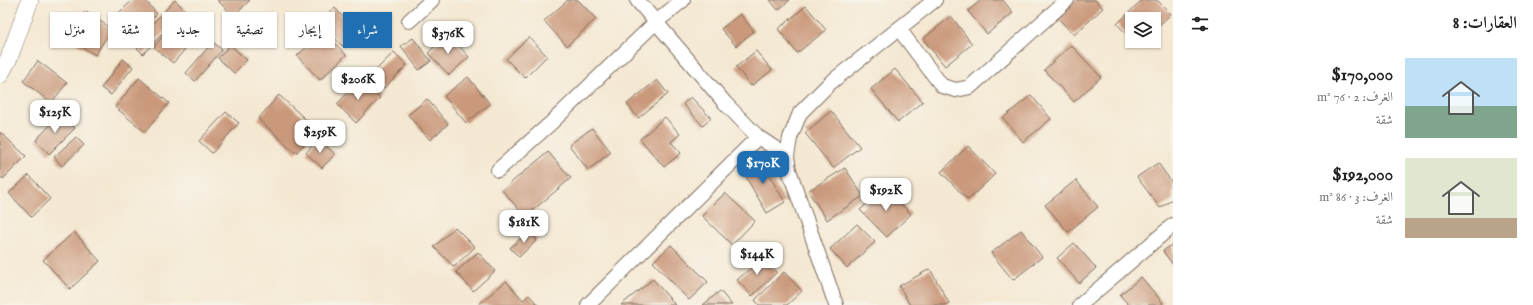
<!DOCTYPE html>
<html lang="ar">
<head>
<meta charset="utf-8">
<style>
  body { margin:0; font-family:"IM FELL English",Amiri,serif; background:#f2f2f2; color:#222; direction:rtl; height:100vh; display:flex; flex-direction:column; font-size:15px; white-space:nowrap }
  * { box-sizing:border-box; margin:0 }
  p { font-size:13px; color:#767676 }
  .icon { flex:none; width:22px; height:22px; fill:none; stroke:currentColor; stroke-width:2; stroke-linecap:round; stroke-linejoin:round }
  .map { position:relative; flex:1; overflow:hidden; direction:ltr }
  .details { display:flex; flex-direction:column; background:#fff; width:360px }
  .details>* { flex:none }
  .top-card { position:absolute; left:12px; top:12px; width:380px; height:36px; direction:rtl; display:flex; gap:8px }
  .buttons { position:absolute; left:1125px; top:12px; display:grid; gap:8px }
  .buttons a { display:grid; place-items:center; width:36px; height:36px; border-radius:0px; background:#fff; box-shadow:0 1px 3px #0004; font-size:20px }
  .price { position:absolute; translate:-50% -34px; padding:0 9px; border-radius:8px; background:#fff; color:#222; font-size:13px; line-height:26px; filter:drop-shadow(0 1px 2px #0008) }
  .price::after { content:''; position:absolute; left:50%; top:24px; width:12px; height:9px; margin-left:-6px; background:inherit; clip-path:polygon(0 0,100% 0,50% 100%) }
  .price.active { background:#1f6fb2; color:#fff }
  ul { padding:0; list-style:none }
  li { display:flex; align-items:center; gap:12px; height:100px; padding:0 16px }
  li span { display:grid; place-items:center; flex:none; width:112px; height:80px; border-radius:0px; color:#555 }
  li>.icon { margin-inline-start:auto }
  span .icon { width:48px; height:48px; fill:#fffc; stroke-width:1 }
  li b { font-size:17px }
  h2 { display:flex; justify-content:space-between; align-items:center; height:48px; padding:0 16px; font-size:17px }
  .chip { padding:0 14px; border-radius:0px; background:#fff; box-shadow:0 1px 3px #0004; font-size:14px; line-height:36px }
  .chip.active { background:#1f6fb2; color:#fff }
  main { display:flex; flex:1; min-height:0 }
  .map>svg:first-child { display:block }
  .building { fill:#ca997c }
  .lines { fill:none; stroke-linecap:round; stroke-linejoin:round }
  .minor-casing { stroke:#7c6c5d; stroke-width:16 }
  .tertiary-casing { stroke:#7c6c5d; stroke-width:18 }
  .minor { stroke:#fff; stroke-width:14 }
  .tertiary { stroke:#fff; stroke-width:17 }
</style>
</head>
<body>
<main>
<section class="details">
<h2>العقارات: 8<svg class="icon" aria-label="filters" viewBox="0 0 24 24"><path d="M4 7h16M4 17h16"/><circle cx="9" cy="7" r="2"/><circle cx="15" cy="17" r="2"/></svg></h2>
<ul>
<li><span style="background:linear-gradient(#bfe0f5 60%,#7fa58c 0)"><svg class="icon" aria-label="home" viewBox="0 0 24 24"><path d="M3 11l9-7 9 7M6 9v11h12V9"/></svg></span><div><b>$170,000</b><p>الغرف: 2 · 76 m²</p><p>شقة</p></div></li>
<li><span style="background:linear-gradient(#dfe7d0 75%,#b9a48a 0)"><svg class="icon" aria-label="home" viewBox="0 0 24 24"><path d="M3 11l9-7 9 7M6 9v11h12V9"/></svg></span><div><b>$192,000</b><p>الغرف: 3 · 86 m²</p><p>شقة</p></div></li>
</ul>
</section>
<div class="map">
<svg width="1173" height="305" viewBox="0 0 1173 305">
  <rect width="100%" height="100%" fill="#f7f3e8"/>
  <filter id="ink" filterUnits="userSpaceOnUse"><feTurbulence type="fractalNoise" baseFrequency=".025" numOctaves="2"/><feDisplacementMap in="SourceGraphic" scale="8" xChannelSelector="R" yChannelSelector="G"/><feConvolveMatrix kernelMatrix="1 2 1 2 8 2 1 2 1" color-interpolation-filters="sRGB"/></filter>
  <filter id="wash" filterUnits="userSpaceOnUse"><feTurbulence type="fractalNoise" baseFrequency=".012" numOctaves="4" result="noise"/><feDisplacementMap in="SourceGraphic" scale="16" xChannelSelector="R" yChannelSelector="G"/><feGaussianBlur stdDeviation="0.9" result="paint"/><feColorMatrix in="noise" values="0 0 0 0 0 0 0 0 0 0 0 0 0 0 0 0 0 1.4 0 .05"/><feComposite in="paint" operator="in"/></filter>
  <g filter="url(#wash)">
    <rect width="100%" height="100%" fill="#f4e8d2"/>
    <g id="blocks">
      <path class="building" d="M133 0H145L157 14 131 38 113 18Z
        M175 0 185 10 143 54 133 44Z
        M217 0H250L234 16Z
        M568 0H578L596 19 567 46 544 21Z
        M770 0H790L778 10Z
        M981 0H1003L1013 13 987 34 968 11Z
        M1074 0H1095L1103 8 1074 35 1056 16Z
        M1142 0H1157L1171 14 1154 30V19H1132V40L1117 24Z
        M806 6 826 30 797 53 778 29Z
        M335 8 357 33 342 46 320 21Z
        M85 11 112 29 95 55 68 38Z
        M740 14 754 31 736 46 721 29Z
        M951 16 972 44 945 66 923 39Z
        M167 31 187 47 173 63 154 47Z
        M324 31 346 55 320 80 297 56Z
        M448 34 469 57 449 75 428 53Z
        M529 37 547 56 525 78 506 59Z
        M413 38 431 61 419 70 401 46Z
        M213 42 222 50 195 81 186 73Z
        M230 45 247 60 234 73 218 58Z
        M1071 45 1101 77 1074 102 1044 70Z
        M756 51 772 70 751 86 736 67Z
        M394 52 407 65 382 90 369 77Z
        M123 59 133 67 111 95 101 88Z
        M38 61 67 83 51 103 23 81Z
        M895 69 923 102 898 122 871 89Z
        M468 77 490 104 466 123 444 96Z
        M139 78 169 103 145 132 115 107Z
        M361 79 380 98 356 123 337 104Z
        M657 80 668 94 638 118 627 104Z
        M279 95 317 130 296 153 258 119Z
        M1031 95 1051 119 1023 142 1003 118Z
        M691 97 711 118 703 126 683 104Z
        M427 99 448 124 430 140 408 115Z
        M831 111 860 147 833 168 805 133Z
        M226 112 239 123 212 153 199 141Z
        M61 114 75 128 49 154 36 140Z
        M665 117 680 134 671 142 681 153 664 167 640 139Z
        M592 128 611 152 588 170 569 145Z
        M0 132 26 156 3 179 0 176Z
        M76 137 84 145 62 166 54 157Z
        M318 139 335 154 322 168 306 153Z
        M968 146 995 174 968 200 941 172Z
        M548 152 571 178 525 217 502 190Z
        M758 157 785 202 767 213 740 167Z
        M1158 163 1173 184V199L1160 208 1137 177Z
        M845 168 863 196 827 220 808 191Z
        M29 175 50 199 31 217 9 193Z
        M1076 180 1098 207 1068 232 1045 205Z
        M885 187 911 214 887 237 860 210Z
        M725 193 755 221 732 245 702 216Z
        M857 224 875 242 847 268 830 249Z
        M455 227 475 247 454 267 434 247Z
        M1021 230 1042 257 1013 280 991 253Z
        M529 231 537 240 519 257 510 248Z
        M74 232 100 261 70 289 43 260Z
        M1074 243 1096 268 1079 283 1057 258Z
        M1173 244V265L1163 251Z
        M671 245 708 282 689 300 653 262Z
        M478 252 495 271 473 291 456 272Z
        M763 257 777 272 752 296 737 280Z
        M930 269 949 303 945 305H910L899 286Z
        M784 272 802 291 787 305H759L755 300Z
        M1141 277 1163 303 1161 305H1129L1120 295Z
        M653 279 675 305H621Z
        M506 281 523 300 529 295 538 305H478Z
        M720 291 732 305H703Z"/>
    </g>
  </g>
  <g filter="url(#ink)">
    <use href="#blocks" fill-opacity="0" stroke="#7c6c5d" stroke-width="1"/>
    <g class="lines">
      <g class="minor-casing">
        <path id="minor" d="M637 0 725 103 758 137 787 156
          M409 21 432 0
          M899 29 942 86 956 90 970 87 1067 0
          M498 170 551 123 656 22 683 0
          M588 305 758 137
          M836 305 789 170 787 156 790 138 800 113 830 83 935 0
          M1080 305 1173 225"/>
      </g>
      <g class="tertiary-casing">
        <path id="tertiary" d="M0 75 9 58 30 0"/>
      </g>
      <use href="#minor" class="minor"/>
      <use href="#tertiary" class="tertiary"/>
    </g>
  </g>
</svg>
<div class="buttons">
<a><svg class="icon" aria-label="layers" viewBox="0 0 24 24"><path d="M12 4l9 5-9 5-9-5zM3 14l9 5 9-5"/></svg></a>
</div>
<b class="price" style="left:448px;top:55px">$376K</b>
<b class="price" style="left:358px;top:101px">$206K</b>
<b class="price" style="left:55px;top:134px">$125K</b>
<b class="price" style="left:320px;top:154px">$259K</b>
<b class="price active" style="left:763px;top:185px">$170K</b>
<b class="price" style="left:886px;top:212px">$192K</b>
<b class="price" style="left:524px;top:244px">$181K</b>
<b class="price" style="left:757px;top:276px">$144K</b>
<div class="top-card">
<a class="chip active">شراء</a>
<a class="chip">إيجار</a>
<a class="chip">تصفية</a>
<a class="chip">جديد</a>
<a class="chip">شقة</a>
<a class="chip">منزل</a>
</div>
</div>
</main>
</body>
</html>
